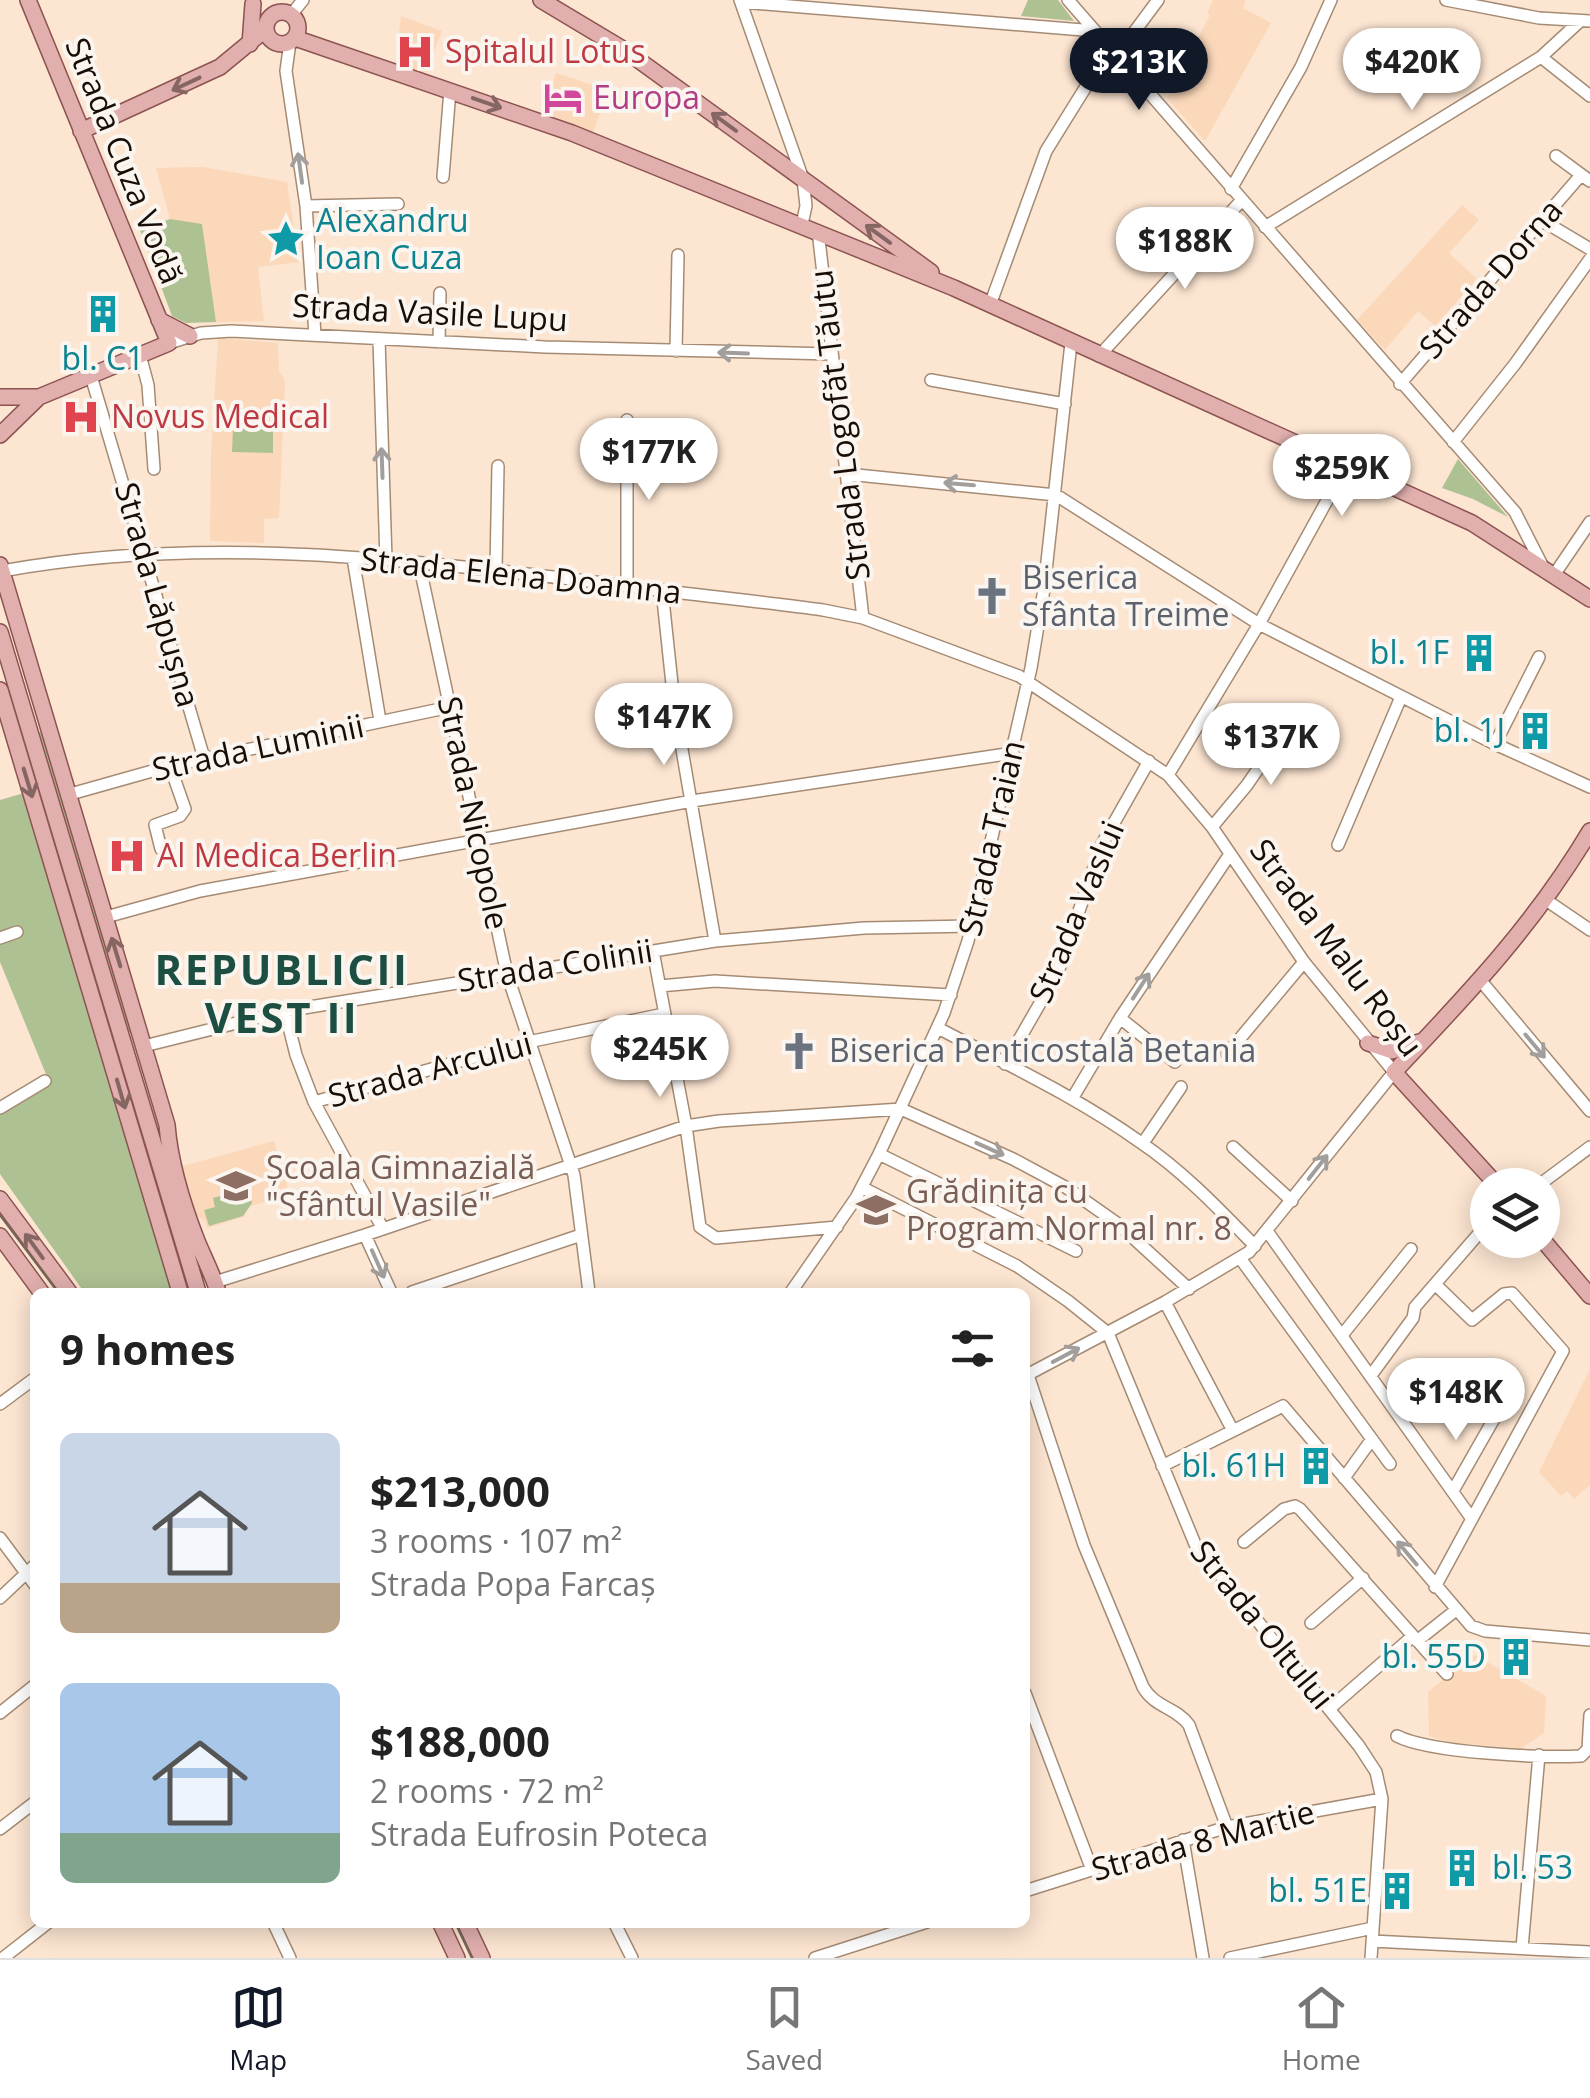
<!DOCTYPE html>
<html lang="en">
<head>
<meta charset="utf-8">
<style>
  body { margin:0; font-family:"Open Sans",sans-serif; background:#f2f2f2; color:#222; height:100vh; display:flex; flex-direction:column; font-size:38px; white-space:nowrap }
  * { box-sizing:border-box; margin:0 }
  p { font-size:32px; color:#767676 }
  .icon { flex:none; width:55px; height:55px; fill:none; stroke:currentColor; stroke-width:2; stroke-linecap:round; stroke-linejoin:round }
  .map { position:relative; flex:1; overflow:hidden }
  .details { position:absolute; left:30px; top:1288px; width:1000px; height:640px; display:flex; flex-direction:column; background:#fff; border-radius:15px; box-shadow:0 5px 25px #0003 }
  .details>* { flex:none }
  .buttons { position:absolute; left:1470px; top:1168px; display:grid; gap:20px }
  .buttons a { display:grid; place-items:center; width:90px; height:90px; border-radius:50%; background:#fff; box-shadow:0 5px 25px #0003; font-size:50px }
  .price { position:absolute; translate:-50% -85px; padding:0 22px; border-radius:35px; background:#fff; color:#222; font-size:32px; line-height:65px; filter:drop-shadow(0 2px 5px #0008) }
  .price::after { content:''; position:absolute; left:50%; top:60px; width:30px; height:22px; margin-left:-15px; background:inherit; clip-path:polygon(0 0,100% 0,50% 100%) }
  .price.current { background:#111827; color:#fff }
  ul { padding:0; list-style:none }
  li { display:flex; align-items:center; gap:30px; height:250px; padding:0 30px }
  li span { display:grid; place-items:center; flex:none; width:280px; height:200px; border-radius:15px; color:#555 }
  li>.icon { margin-inline-start:auto }
  span .icon { width:120px; height:120px; fill:#fffc; stroke-width:1 }
  li b { font-size:42px }
  h2 { display:flex; justify-content:space-between; align-items:center; height:120px; padding:0 30px; font-size:42px }
  .dock { display:flex; justify-content:space-around; align-items:center; height:140px; border-top:2px solid #e0e0e0; background:#fff; font-size:28px; color:#767676 }
  .dock a { display:grid; justify-items:center; gap:5px }
  .dock .current { color:#111827 }
  .map>svg:first-child { display:block }
  .built { fill:#fbd8ba }
  .green { fill:#aec193 }
  .lines { fill:none; stroke-linecap:round; stroke-linejoin:round }
  .minor-casing { stroke:#a58b74; stroke-width:14 }
  .major-casing { stroke:#8c5350; stroke-width:18 }
  .minor { stroke:#fff; stroke-width:11 }
  .major { stroke:#e0afae; stroke-width:15 }
  .tram { stroke:#756659; stroke-width:2.5 }
  .oneway { stroke:#866662 }
  .oneway2 { stroke:#a29e9b }
  .labels { text-anchor:middle; stroke-width:8; stroke-linejoin:round; paint-order:stroke }
  .health-label { font-size:32px; fill:#be3a42; stroke:#fbf5f0; text-anchor:start }
  .hotel-label { font-size:32px; fill:#b23c85; stroke:#fbf5f0; text-anchor:start }
  .street-label { font-size:32px; fill:#170d05; stroke:#fbf5f0 }
  .culture-label { font-size:32px; fill:#0d838f; stroke:#fbf5f0; text-anchor:end }
  .worship-label { font-size:32px; fill:#5b616d; stroke:#fbf5f0; text-anchor:start }
  .education-label { font-size:32px; fill:#785e54; stroke:#fbf5f0; text-anchor:start }
  .district-label { font-size:42px; font-weight:bold; letter-spacing:2.5px; fill:#1c4f41; stroke:#fbf5f0 }
</style>
</head>
<body>
<div class="map">
<svg width="1590" height="1958" viewBox="0 0 1590 1958">
  <rect width="100%" height="100%" fill="#fce5d1"/>
  <path class="built" d="M1213 0H1246L1243 8 1271 23 1205 141 1167 98 1210 15 1207 13Z
    M401 16 442 31 425 74 395 66Z
    M556 73 608 90 592 136 540 116Z
    M203 167 287 182 299 262 258 267 264 321 216 322 202 225 170 219 156 168Z
    M1462 205 1479 220 1449 253 1477 279 1435 326 1418 311 1385 350 1357 320Z
    M218 338 278 343 279 371 285 381 279 518 264 519V543L210 541 211 454Z
    M274 1141 290 1195 250 1206 244 1217 207 1228 205 1221 192 1213 181 1178 184 1176 183 1166Z
    M1590 1369V1485L1574 1499 1567 1491 1561 1496 1539 1472Z
    M1475 1655 1546 1696 1544 1733 1520 1749 1449 1742 1429 1736 1428 1692Z"/>
  <path class="green" d="M1028 0H1058L1074 21 1021 16Z
    M170 219 202 224 216 322 186 323 172 316 140 230Z
    M233 428 273 429V453L232 452Z
    M1458 459 1508 517 1473 499 1442 488Z
    M45 731 136 1031 129 1032 38 733Z
    M24 793 173 1292H84L0 1174V1113L50 1084 0 962V800Z
    M248 1188 252 1203 243 1216 209 1226 204 1210 215 1207 213 1198Z"/>
  <g class="lines">
    <g class="minor-casing">
      <path id="minor" d="M740 0 803 179 806 206 802 224
        M1068 0 1515 512 1543 567
        M1446 0 1539 18 1590 21
        M741 2 1095 31
        M291 15 303 0
        M290 42 286 71 306 206 315 335
        M1117 55 1158 0
        M1541 57 1590 96
        M1556 156 1590 181
        M443 177 450 90
        M1231 189 1301 67 1331 0
        M306 206 398 204
        M1543 221 1590 249
        M1265 227 1541 57 1579 22
        M818 231 863 618
        M990 305 1046 151 1110 48
        M379 339 386 560
        M439 342 440 293
        M169 343 201 333 231 331 545 347 831 354
        M676 351 678 255
        M140 355 148 385 154 469
        M1099 356 1241 201
        M91 376 204 758
        M931 380 1065 404
        M1400 384 1581 175
        M627 420V586
        M1453 442 1515 364 1590 259
        M847 474 1056 495 1259 624 1495 744 1590 787
        M353 558 380 721
        M419 563 507 974 574 1175 589 1292
        M496 569 498 466
        M2 571C208 533 421 561 627 586 693 595 758 601 823 610L863 618 1019 676 1168 775 1212 827 1304 962 1394 1072 1249 1252 1165 1302 1025 1376
        M1554 575 1590 522
        M662 590 674 703 715 941
        M1495 744 1539 657
        M1168 775 1259 624 1346 466
        M67 795 170 766 450 707
        M1212 827 1247 785 1291 721
        M1338 845 1401 697
        M161 849 155 825 180 816 185 809 170 766
        M1546 900 1590 930
        M106 917 200 891 692 801 1013 753
        M0 938 17 932
        M653 951 686 1126 700 1227 716 1238 837 1227
        M1481 981 1590 1111
        M660 986 715 981 951 995
        M285 1011 296 1055 314 1102 383 1229
        M1120 1018 1175 1062
        M938 1028C1006 1064 1077 1097 1140 1142 1183 1171 1219 1209 1255 1246
        M144 1046 285 1011 715 941 864 928 972 926
        M1227 1054 1304 962
        M1005 1064 1058 972 1102 844 1149 761
        M1072 1099 1120 1018 1230 854
        M314 1102 528 1042 664 1014
        M0 1108 45 1081
        M1143 1143 1181 1087
        M1233 1147 1292 1201
        M879 1154 1076 1251
        M1539 1185 1590 1147
        M863 1188 1017 1266 1068 1301 1108 1333 1195 1544 1359 1746 1376 1772 1382 1799 1371 1958
        M1267 1231 1472 1519
        M365 1235 391 1292
        M1240 1258 1390 1464
        M215 1282 365 1235 686 1126 719 1121 901 1109 1013 1159 1067 1188 1118 1224 1189 1289
        M1435 1284 1472 1320 1504 1294 1512 1293 1563 1351 1435 1587
        M412 1292 581 1235
        M791 1292 856 1198 879 1154 944 1013 968 941 1031 668 1044 589 1071 343
        M1165 1302 1232 1429
        M1343 1334 1411 1249
        M1372 1374 1413 1318 1415 1307 1488 1223
        M1028 1375 1084 1545 1143 1687C1155 1708 1176 1707 1189 1725L1227 1827
        M0 1404 35 1378
        M1162 1466 1283 1406 1471 1626 1485 1631 1590 1640
        M1344 1478 1372 1439
        M1454 1489 1495 1417
        M0 1538 35 1585
        M1244 1542 1284 1509 1295 1506 1300 1509 1447 1674
        M0 1598 35 1565
        M1311 1623 1363 1578
        M1417 1641 1456 1610
        M1025 1693 1092 1870
        M1329 1709 1413 1636
        M0 1713 35 1685
        M1397 1736C1430 1753 1542 1758 1581 1756L1588 1749
        M1588 1749 1590 1715
        M0 1829 35 1802
        M1183 1840 1203 1958
        M1025 1891 1227 1827 1382 1799
        M273 1922 290 1958
        M614 1922 632 1958
        M1372 1941 1590 1952
        M1522 1948 1539 1755
        M3 1958 49 1922
        M815 1958 927 1922
        M1230 1958 1373 1928"/>
    </g>
    <g class="major-casing">
      <path id="major" d="M541 0 626 51 931 272
        M266 28a16 16 0 1 1 32 0a16 16 0 1 1-32 0Z
        M295 38 572 133 954 288 1472 523 1590 599
        M250 44 253 4
        M81 131 220 67 266 29
        M159 320 190 336
        M0 397H39L169 343 28 0
        M0 435 39 397
        M0 565 167 1125C170 1163 183 1205 197 1241 204 1258 213 1275 218 1292
        M0 632 198 1292
        M0 690 180 1292
        M1368 1043 1392 1051 1419 1042
        M1497 1185 1394 1072C1468 994 1534 925 1590 831
        M0 1199 69 1292
        M0 1236 41 1292
        M1542 1239 1590 1296
        M440 1922 457 1958
        M465 1922 482 1958"/>
    </g>
    <use href="#minor" class="minor"/>
    <use href="#major" class="major"/>
    <path class="tram" d="M0 1215 58 1292
      M455 1922 472 1958"/>
  </g>
  <defs><path id="oneway-shaft" d="M-6 0H5M1.5-3L5.5 0L1.5 3" fill="none" stroke-width="1.6" stroke-linecap="round" stroke-linejoin="round" transform="scale(2.5)"/></defs>
  <g class="oneway">
    <use href="#oneway-shaft" transform="translate(186 84) rotate(155)"/>
    <use href="#oneway-shaft" transform="translate(487 103) rotate(19)"/>
    <use href="#oneway-shaft" transform="translate(724 122) rotate(-144)"/>
    <use href="#oneway-shaft" transform="translate(878 234) rotate(-144)"/>
    <use href="#oneway-shaft" transform="translate(28 783) rotate(73)"/>
    <use href="#oneway-shaft" transform="translate(116 952) rotate(-107)"/>
    <use href="#oneway-shaft" transform="translate(121 1094) rotate(74)"/>
    <use href="#oneway-shaft" transform="translate(34 1246) rotate(-126)"/>
  </g>
  <g class="oneway2">
    <use href="#oneway-shaft" transform="translate(300 168) rotate(-98)"/>
    <use href="#oneway-shaft" transform="translate(733 353) rotate(-178)"/>
    <use href="#oneway-shaft" transform="translate(382 463) rotate(-92)"/>
    <use href="#oneway-shaft" transform="translate(959 484) rotate(-175)"/>
    <use href="#oneway-shaft" transform="translate(1141 986) rotate(-57)"/>
    <use href="#oneway-shaft" transform="translate(1535 1046) rotate(50)"/>
    <use href="#oneway-shaft" transform="translate(990 1149) rotate(24)"/>
    <use href="#oneway-shaft" transform="translate(1318 1167) rotate(-52)"/>
    <use href="#oneway-shaft" transform="translate(378 1264) rotate(66)"/>
    <use href="#oneway-shaft" transform="translate(1066 1355) rotate(-28)"/>
    <use href="#oneway-shaft" transform="translate(1407 1553) rotate(-130)"/>
  </g>
  <defs>
    <g id="hospital-bare" transform="scale(3)"><path d="M-5-5h3v3.5h4V-5h3V5h-3V1.5h-4V5h-3Z" fill="#e0444e" stroke="#fbf5f0" stroke-width="2.5" paint-order="stroke"/></g>
    <g id="hotel-bare" transform="scale(3)"><path d="M-6-4.5h1.5V1H6V5H4.5V3h-9V5H-6ZM-4 0a1.8 1.8 0 1 1 3.6 0ZM.5 0V-2.5h3Q6-2.5 6 0Z" fill="#d1479c" stroke="#fbf5f0" stroke-width="2.5" paint-order="stroke"/></g>
    <g id="sight-bare" transform="scale(3)"><path d="M0-6L1.8-2.2L6-1.7L2.9 1.2L3.7 5.4L0 3.3L-3.7 5.4L-2.9 1.2L-6-1.7L-1.8-2.2Z" fill="#0f9aa8" stroke="#fbf5f0" stroke-width="2.5" paint-order="stroke"/></g>
    <g id="building-bare" transform="scale(3)"><path d="M-4-6H4V6H1V3H-1V6H-4ZM-2.5-4.3h1.7v1.8h-1.7ZM.8-4.3h1.7v1.8H.8ZM-2.5-1h1.7V.8h-1.7ZM.8-1h1.7V.8H.8Z" fill="#0f9aa8" stroke="#fbf5f0" stroke-width="2.5" paint-order="stroke"/></g>
    <g id="church-bare" transform="scale(3)"><path d="M-1.2-6h2.4v3.5h3.3v2.4h-3.3V6h-2.4V-.1h-3.3v-2.4h3.3Z" fill="#6b7280" stroke="#fbf5f0" stroke-width="2.5" paint-order="stroke"/></g>
    <g id="school-bare" transform="scale(3)"><path d="M0-5L7-2L0 1L-7-2ZM-4 1L0 2.5L4 1V4Q0 6-4 4Z" fill="#8d6e63" stroke="#fbf5f0" stroke-width="2.5" paint-order="stroke"/></g>
  </defs>
  <g fill-rule="evenodd">
    <use href="#hospital-bare" x="415" y="52"/>
    <use href="#hotel-bare" x="563" y="98"/>
    <use href="#sight-bare" x="286" y="239"/>
    <use href="#building-bare" x="103" y="314"/>
    <use href="#hospital-bare" x="81" y="417"/>
    <use href="#church-bare" x="992" y="596"/>
    <use href="#building-bare" x="1479" y="653"/>
    <use href="#building-bare" x="1535" y="731"/>
    <use href="#hospital-bare" x="127" y="856"/>
    <use href="#church-bare" x="799" y="1051"/>
    <use href="#school-bare" x="236" y="1186"/>
    <use href="#school-bare" x="876" y="1210"/>
    <use href="#building-bare" x="1316" y="1466"/>
    <use href="#building-bare" x="1516" y="1657"/>
    <use href="#building-bare" x="1462" y="1868"/>
    <use href="#building-bare" x="1397" y="1891"/>
  </g>
  <g class="labels">
    <g class="health-label">
      <text x="445" y="63">Spitalul Lotus</text>
      <text x="111" y="428">Novus Medical</text>
      <text x="157" y="867">Al Medica Berlin</text>
    </g>
    <g class="hotel-label">
      <text x="593" y="109">Europa</text>
    </g>
    <g class="street-label">
      <text transform="translate(124 161) rotate(68)" y="11">Strada Cuza Vodă</text>
      <text transform="translate(1491 279) rotate(-49)" y="11">Strada Dorna</text>
      <text transform="translate(430 313) rotate(3)" y="11">Strada Vasile Lupu</text>
      <text transform="translate(840 425) rotate(-97)" y="11">Strada Logofăt Tăutu</text>
      <text transform="translate(521 576) rotate(6)" y="11">Strada Elena Doamna</text>
      <text transform="translate(157 595) rotate(74)" y="11">Strada Lăpușna</text>
      <text transform="translate(258 748) rotate(-12)" y="11">Strada Luminii</text>
      <text transform="translate(473 813) rotate(78)" y="11">Strada Nicopole</text>
      <text transform="translate(992 838) rotate(-77)" y="11">Strada Traian</text>
      <text transform="translate(1077 912) rotate(-67)" y="11">Strada Vaslui</text>
      <text transform="translate(1336 948) rotate(53)" y="11">Strada Malu Roșu</text>
      <text transform="translate(555 966) rotate(-9)" y="11">Strada Colinii</text>
      <text transform="translate(430 1070) rotate(-15)" y="11">Strada Arcului</text>
      <text transform="translate(1262 1625) rotate(51)" y="11">Strada Oltului</text>
      <text transform="translate(1203 1841) rotate(-15)" y="11">Strada 8 Martie</text>
    </g>
    <g class="culture-label">
      <text x="316" y="232" text-anchor="start">Alexandru<tspan x="316" dy="37">Ioan Cuza</tspan></text>
      <text x="103" y="370" text-anchor="middle">bl. C1</text>
      <text x="1449" y="664">bl. 1F</text>
      <text x="1505" y="742">bl. 1J</text>
      <text x="1286" y="1477">bl. 61H</text>
      <text x="1486" y="1668">bl. 55D</text>
      <text x="1492" y="1879" text-anchor="start">bl. 53</text>
      <text x="1367" y="1902">bl. 51E</text>
    </g>
    <g class="worship-label">
      <text x="1022" y="589">Biserica<tspan x="1022" dy="37">Sfânta Treime</tspan></text>
      <text x="829" y="1062">Biserica Penticostală Betania</text>
    </g>
    <g class="education-label">
      <text x="266" y="1179">Școala Gimnazială<tspan x="266" dy="37">"Sfântul Vasile"</tspan></text>
      <text x="906" y="1203">Grădinița cu<tspan x="906" dy="37">Program Normal nr. 8</tspan></text>
    </g>
    <g class="district-label">
      <text x="282" y="985">REPUBLICII<tspan x="282" dy="48">VEST II</tspan></text>
    </g>
  </g>
</svg>
<div class="buttons">
<a><svg class="icon" aria-label="layers" viewBox="0 0 24 24"><path d="M12 4l9 5-9 5-9-5zM3 14l9 5 9-5"/></svg></a>
</div>
<b class="price current" style="left:1139px;top:113px">$213K</b>
<b class="price" style="left:1412px;top:113px">$420K</b>
<b class="price" style="left:1185px;top:292px">$188K</b>
<b class="price" style="left:649px;top:503px">$177K</b>
<b class="price" style="left:1342px;top:519px">$259K</b>
<b class="price" style="left:664px;top:768px">$147K</b>
<b class="price" style="left:1271px;top:788px">$137K</b>
<b class="price" style="left:660px;top:1100px">$245K</b>
<b class="price" style="left:1456px;top:1443px">$148K</b>
<section class="details">
<h2>9 homes<svg class="icon" aria-label="filters" viewBox="0 0 24 24"><path d="M4 7h16M4 17h16"/><circle cx="9" cy="7" r="2"/><circle cx="15" cy="17" r="2"/></svg></h2>
<ul>
<li><span style="background:linear-gradient(#c9d6e8 75%,#b9a48a 0)"><svg class="icon" aria-label="home" viewBox="0 0 24 24"><path d="M3 11l9-7 9 7M6 9v11h12V9"/></svg></span><div><b>$213,000</b><p>3 rooms · 107 m²</p><p>Strada Popa Farcaș</p></div></li>
<li><span style="background:linear-gradient(#a9c7e8 75%,#7fa58c 0)"><svg class="icon" aria-label="home" viewBox="0 0 24 24"><path d="M3 11l9-7 9 7M6 9v11h12V9"/></svg></span><div><b>$188,000</b><p>2 rooms · 72 m²</p><p>Strada Eufrosin Poteca</p></div></li>
</ul>
</section>
</div>
<nav class="dock">
<a class="current"><svg class="icon" aria-label="map" viewBox="0 0 24 24"><path d="M3 6l6-2 6 2 6-2v14l-6 2-6-2-6 2zM9 4v14M15 6v14"/></svg>Map</a>
<a><svg class="icon" aria-label="saved" viewBox="0 0 24 24"><path d="M7 4h10v16l-5-4-5 4z"/></svg>Saved</a>
<a><svg class="icon" aria-label="home" viewBox="0 0 24 24"><path d="M3 11l9-7 9 7M6 9v11h12V9"/></svg>Home</a>
</nav>
</body>
</html>
